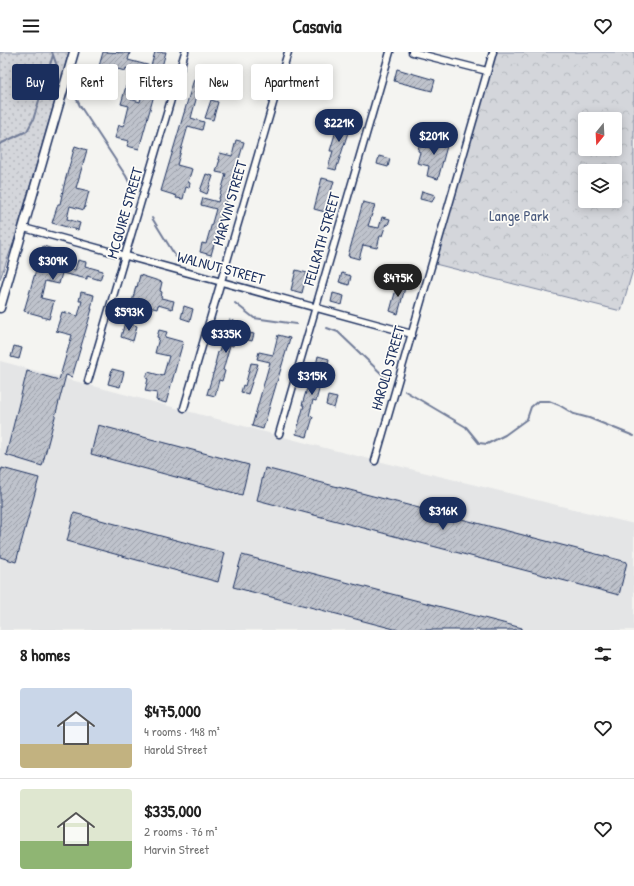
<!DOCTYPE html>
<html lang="en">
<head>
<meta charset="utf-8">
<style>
  body { margin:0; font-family:"Patrick Hand",sans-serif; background:#f6f6f6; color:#222; height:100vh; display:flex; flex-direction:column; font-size:15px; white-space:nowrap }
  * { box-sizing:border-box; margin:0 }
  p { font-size:13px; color:#767676 }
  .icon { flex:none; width:22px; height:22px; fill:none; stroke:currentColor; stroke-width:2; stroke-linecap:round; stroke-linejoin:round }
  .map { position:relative; height:578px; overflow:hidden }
  .details { display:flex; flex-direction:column; background:#fff; flex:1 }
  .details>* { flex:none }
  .guide { position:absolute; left:12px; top:12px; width:400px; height:36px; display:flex; gap:8px }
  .needle { width:26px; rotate:198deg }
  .fabs { position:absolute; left:578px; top:60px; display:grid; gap:8px }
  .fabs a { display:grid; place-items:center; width:44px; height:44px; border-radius:4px; background:#fff; box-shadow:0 2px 10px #0003; font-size:20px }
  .price { position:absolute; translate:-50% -34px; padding:0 9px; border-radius:14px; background:#1b2f5e; color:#fff; font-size:13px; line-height:26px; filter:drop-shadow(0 1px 2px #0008) }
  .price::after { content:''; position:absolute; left:50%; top:24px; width:12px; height:9px; margin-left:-6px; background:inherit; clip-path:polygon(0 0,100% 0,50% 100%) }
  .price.current { background:#222; color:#fff }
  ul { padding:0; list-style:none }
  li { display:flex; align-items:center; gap:12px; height:100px; padding:0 20px }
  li+li { border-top:1px solid #e0e0e0 }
  li span { display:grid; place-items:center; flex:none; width:112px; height:80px; border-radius:4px; color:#555 }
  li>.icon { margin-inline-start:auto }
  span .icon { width:48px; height:48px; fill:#fffc; stroke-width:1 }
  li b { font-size:17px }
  h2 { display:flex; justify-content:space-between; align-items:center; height:48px; padding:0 20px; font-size:17px }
  .chip { padding:0 14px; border-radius:4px; background:#fff; box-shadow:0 2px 10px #0003; font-size:14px; line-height:36px }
  .chip.current { background:#1b2f5e; color:#fff }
  header { display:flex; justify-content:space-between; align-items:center; height:52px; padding:0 20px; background:#fff; font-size:18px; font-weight:800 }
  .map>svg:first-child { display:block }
  .built { fill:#e4e5e6 }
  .grass { fill:url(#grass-dots); stroke:#78829c }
  .forest { fill:url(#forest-crowns); stroke:#78829c; fill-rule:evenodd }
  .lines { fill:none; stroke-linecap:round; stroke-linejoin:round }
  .stream { stroke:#717c98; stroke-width:2 }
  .building { fill:url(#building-hatch); stroke:#1b2f5e }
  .street-casing { stroke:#1b2f5e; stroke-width:9 }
  .secondary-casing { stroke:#1b2f5e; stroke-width:11 }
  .street { stroke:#fdfcf7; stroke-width:6 }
  .secondary { stroke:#fdfcf7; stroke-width:8 }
  .labels { text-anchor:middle; stroke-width:3.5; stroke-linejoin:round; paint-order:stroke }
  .street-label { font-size:15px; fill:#1b2f5e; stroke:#fdfcf7 }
  .park-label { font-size:15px; fill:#49597d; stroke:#fdfcf7 }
</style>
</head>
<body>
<header><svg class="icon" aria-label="menu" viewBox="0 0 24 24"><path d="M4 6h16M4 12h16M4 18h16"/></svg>Casavia<svg class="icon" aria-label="heart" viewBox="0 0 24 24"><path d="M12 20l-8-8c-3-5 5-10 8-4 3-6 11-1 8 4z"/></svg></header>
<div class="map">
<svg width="634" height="578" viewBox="0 0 634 578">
  <defs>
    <pattern id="grass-dots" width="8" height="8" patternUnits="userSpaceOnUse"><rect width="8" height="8" fill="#d4d6db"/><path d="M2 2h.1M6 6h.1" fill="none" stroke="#b5b8be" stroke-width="1.8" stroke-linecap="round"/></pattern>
    <pattern id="forest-crowns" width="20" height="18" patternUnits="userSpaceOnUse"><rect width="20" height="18" fill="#d4d6db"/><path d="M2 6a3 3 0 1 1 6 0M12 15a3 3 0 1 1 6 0" fill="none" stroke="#b5b8be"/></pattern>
    <pattern id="building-hatch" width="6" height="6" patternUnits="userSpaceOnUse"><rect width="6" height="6" fill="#bfc3cc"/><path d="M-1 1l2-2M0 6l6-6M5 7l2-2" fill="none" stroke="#9a9fa9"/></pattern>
  </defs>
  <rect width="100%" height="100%" fill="#f4f4f1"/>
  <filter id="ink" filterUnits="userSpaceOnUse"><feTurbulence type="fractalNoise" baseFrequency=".025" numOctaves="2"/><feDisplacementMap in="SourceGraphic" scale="8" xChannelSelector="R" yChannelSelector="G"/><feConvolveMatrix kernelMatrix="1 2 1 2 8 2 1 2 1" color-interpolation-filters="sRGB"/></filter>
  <g filter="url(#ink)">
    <path class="built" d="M0 309 325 396 634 472V578H0Z"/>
    <path class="grass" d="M0 0H69L14 189 0 227Z"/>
    <path class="forest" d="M495 0H634V214L621 259 435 212ZM585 67H615V97H585ZM585 119H615V149H585Z"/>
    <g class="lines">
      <path class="stream" d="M52 0 57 14
        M72 37 80 54 126 124 131 134
        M0 92 27 79 33 68 53 3
        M152 166 176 205
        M235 251 254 266 296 272
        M327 276 338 280 387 327
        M405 339 466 375 479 391 487 392 505 383 527 367 531 355 538 349H549L559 353 574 362 589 366 634 384"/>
    </g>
    <path class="building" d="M103 0 130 1 128 8 151 14 155 0H166L139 97 127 94 129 89 115 86 119 73 124 74 129 54 121 52 126 34 133 36 130 47 140 50 144 33 133 29 136 19 126 16 125 19 110 15 105 36 91 32 93 24 96 25Z
      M397 17 435 28 432 39 394 29Z
      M194 27 201 29 191 66 204 70 202 78 188 74 182 95 177 113 192 117 188 130 190 131 189 136 186 135 183 147 176 146 177 144 161 139Z
      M211 48 218 50 213 68 205 66Z
      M339 68 351 71 336 118 328 116 333 99H330Z
      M439 80 450 83 438 127 427 124 429 114 417 111 420 100 418 99 419 93 434 97Z
      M236 88 244 90 211 203 200 200 202 191 206 192 216 157 201 153 203 146 218 150 226 122 216 120 220 107H218L220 101 232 104Z
      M75 94 87 98 76 136 89 139 84 158 70 154 67 167 80 171 78 178 52 171 58 152H60L65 129Z
      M379 104 390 107 388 115 377 112Z
      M206 122 213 124 207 142 200 139Z
      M322 126 334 129 325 160 314 157Z
      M422 139 435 143 432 150 420 147Z
      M363 150 375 153 368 174 379 176 382 165 390 167 388 173 386 172 382 184H380L377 196 363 193 359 207 348 204Z
      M43 194 56 198 52 212 75 218 78 208 86 210 85 214 103 219 100 228 87 224V227L62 221 59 232 45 229 41 246 54 249 49 267 42 265V264L24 259Z
      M296 218 307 221 302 241 291 238Z
      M342 221 351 224 349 233 339 230Z
      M140 223 162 230 160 239 162 240 161 246 174 249 172 257 158 253 157 257 141 253 140 257 131 254 136 234 137 235Z
      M398 230 406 232 398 262 390 259Z
      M81 240 94 243 91 257H92L72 325 66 323 42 414 6 403 27 319 59 328 72 283 56 279 62 260 78 264 82 249H79Z
      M333 241 344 244 342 253 331 250Z
      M184 254 193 257 190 269 181 266Z
      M229 268 238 270 236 278 254 282 252 289 236 285 233 294 230 293 223 318 225 319 222 329 219 328 215 344 207 342 216 312H215L218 300H219Z
      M125 270 137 274 133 289 121 285Z
      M159 278 167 280 165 285 183 290 166 351 156 348 157 341 145 339 148 327 146 326 148 320 163 324 169 304 155 301 159 286 157 285Z
      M278 283 290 286 263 377 252 374 270 310 257 307 259 300 273 303Z
      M14 294 22 296 19 307 11 305Z
      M318 304 329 307 325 327 322 326 316 349 313 348 309 364 313 365 307 385 296 382 304 353H302L310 326 313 327Z
      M251 311 258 312 248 342 241 340 243 333 245 334Z
      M112 317 124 320 120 335 108 332Z
      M328 344 337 346 334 356 326 353Z
      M98 373 249 413 242 443 91 402Z
      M2 416 39 426 16 510 0 505V422Z
      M265 416 627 510 619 543 257 448Z
      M74 461 225 501 218 530 67 489Z
      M242 503 522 576V578H398L233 535Z"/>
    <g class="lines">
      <g class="street-casing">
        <path id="street" d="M412 0 487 19
          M24 176 412 282
          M88 329 185 0
          M184 356 288 0
          M279 382 390 0
          M375 409 493 0"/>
      </g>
      <g class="secondary-casing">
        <path id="secondary" d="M0 256 74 0"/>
      </g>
      <use href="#street" class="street"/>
      <use href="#secondary" class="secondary"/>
    </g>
  </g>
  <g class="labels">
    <g class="street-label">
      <text transform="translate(230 151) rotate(-74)" y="5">MARVIN STREET</text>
      <text transform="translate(125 161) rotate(-74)" y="5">MCGUIRE STREET</text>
      <text transform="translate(322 187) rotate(-74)" y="5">FELLRATH STREET</text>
      <text transform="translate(221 216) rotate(15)" y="5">WALNUT STREET</text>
      <text transform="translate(388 316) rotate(-74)" y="5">HAROLD STREET</text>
    </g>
    <g class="park-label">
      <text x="519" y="169">Lange Park</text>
    </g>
  </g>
</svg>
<div class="fabs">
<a><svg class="needle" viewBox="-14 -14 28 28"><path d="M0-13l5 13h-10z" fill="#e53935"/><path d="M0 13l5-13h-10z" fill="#767676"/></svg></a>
<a><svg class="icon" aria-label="layers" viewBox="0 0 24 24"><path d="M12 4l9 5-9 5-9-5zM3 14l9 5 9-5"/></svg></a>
</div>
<b class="price" style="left:339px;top:91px">$221K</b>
<b class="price" style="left:434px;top:104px">$201K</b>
<b class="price" style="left:53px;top:229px">$309K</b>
<b class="price current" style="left:398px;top:246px">$475K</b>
<b class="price" style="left:129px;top:280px">$593K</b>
<b class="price" style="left:226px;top:302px">$335K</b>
<b class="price" style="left:312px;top:344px">$315K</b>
<b class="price" style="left:443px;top:479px">$316K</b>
<div class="guide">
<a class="chip current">Buy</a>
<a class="chip">Rent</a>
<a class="chip">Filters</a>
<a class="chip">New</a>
<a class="chip">Apartment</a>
</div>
</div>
<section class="details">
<h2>8 homes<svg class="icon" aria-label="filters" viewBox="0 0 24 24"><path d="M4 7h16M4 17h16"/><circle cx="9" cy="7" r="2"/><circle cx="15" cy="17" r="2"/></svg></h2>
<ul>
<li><span style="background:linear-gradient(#c9d6e8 70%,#c2b280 0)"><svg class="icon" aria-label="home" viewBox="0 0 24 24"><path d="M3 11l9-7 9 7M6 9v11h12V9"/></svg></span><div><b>$475,000</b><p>4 rooms · 148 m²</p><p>Harold Street</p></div><svg class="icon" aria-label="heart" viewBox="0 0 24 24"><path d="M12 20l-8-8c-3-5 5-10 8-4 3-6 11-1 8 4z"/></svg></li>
<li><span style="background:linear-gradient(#dfe7d0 65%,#8fb573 0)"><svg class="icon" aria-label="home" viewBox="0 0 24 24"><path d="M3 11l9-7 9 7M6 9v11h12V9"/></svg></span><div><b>$335,000</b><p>2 rooms · 76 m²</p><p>Marvin Street</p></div><svg class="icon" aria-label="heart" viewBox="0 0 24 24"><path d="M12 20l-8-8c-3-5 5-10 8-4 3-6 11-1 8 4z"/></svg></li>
</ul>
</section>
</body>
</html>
